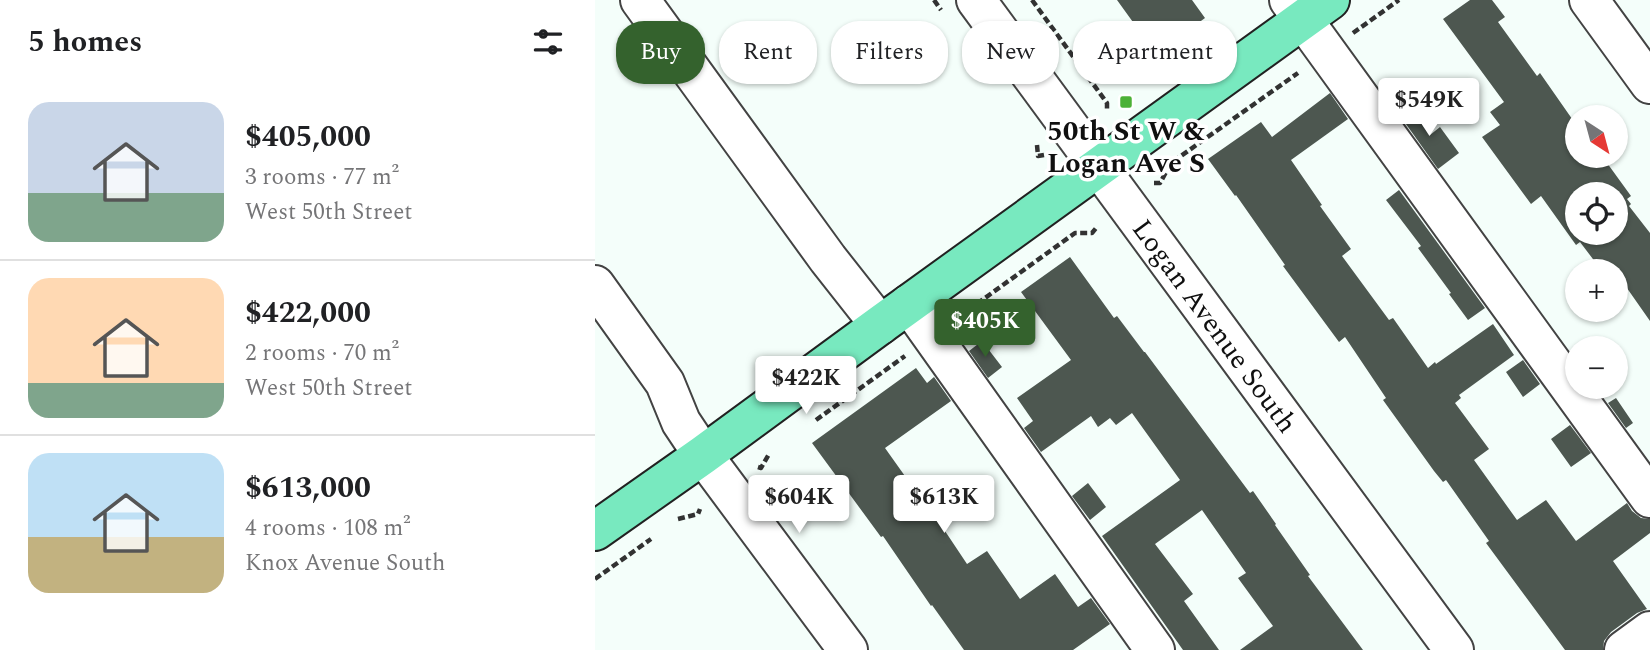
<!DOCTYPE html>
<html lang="en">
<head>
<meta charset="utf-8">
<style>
  body { margin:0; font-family:Spectral,serif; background:#f2f2f2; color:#202124; height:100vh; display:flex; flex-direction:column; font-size:26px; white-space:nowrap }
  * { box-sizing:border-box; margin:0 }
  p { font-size:23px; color:#757577 }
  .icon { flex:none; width:38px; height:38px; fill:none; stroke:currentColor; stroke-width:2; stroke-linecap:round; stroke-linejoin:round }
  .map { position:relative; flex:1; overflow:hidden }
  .drawer { display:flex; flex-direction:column; background:#fff; width:595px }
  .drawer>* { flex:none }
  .hud { position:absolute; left:21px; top:21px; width:665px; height:63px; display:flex; gap:14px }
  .needle { width:46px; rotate:144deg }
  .controls { position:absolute; left:970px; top:105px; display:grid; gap:14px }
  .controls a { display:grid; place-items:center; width:63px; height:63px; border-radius:50%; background:#fff; box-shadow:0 2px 5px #0004; font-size:35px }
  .price { position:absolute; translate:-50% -60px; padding:0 16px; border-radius:7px; background:#fff; color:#222; font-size:23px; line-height:46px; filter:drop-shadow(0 2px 4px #0008) }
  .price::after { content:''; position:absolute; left:50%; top:42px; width:21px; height:16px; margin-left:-10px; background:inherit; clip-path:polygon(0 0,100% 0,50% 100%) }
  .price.active { background:#34622d; color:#fff }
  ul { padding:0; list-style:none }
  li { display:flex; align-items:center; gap:21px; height:175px; padding:0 28px }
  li+li { border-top:2px solid #e0e0e0 }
  li span { display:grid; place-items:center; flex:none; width:196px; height:140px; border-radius:21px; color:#555 }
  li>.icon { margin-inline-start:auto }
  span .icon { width:84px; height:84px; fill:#fffc; stroke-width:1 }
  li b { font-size:30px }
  h2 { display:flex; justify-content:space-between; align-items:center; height:84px; padding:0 28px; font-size:30px }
  .chip { padding:0 24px; border-radius:28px; background:#fff; box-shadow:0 2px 5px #0004; font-size:24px; line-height:63px }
  .chip.active { background:#34622d; color:#fff }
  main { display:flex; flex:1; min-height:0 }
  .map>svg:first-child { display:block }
  .building { fill:#4d5750; fill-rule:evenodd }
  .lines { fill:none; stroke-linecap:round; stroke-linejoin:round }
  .minor-casing { stroke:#434343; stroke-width:42 }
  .major-casing { stroke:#212121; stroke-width:42 }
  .path { stroke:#323232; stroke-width:4.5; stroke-dasharray:7 3.5; stroke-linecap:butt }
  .minor { stroke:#fff; stroke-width:38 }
  .major { stroke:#78e9bf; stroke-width:38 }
  .poi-dot { fill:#4cb137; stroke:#fff; stroke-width:2.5 }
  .labels { text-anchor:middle; stroke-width:7; stroke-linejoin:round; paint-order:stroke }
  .poi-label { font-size:28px; font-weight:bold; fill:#101010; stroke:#fff }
  .street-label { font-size:28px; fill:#101010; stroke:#fff }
</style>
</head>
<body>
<main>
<section class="drawer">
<h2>5 homes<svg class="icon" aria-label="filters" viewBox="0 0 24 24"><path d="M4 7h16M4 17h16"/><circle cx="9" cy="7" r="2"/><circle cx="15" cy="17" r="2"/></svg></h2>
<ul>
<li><span style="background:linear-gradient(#c9d6e8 65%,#7fa58c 0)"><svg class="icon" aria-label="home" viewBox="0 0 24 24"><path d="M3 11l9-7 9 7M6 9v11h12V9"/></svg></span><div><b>$405,000</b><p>3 rooms · 77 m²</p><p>West 50th Street</p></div></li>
<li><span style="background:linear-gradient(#ffd9b3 75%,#7fa58c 0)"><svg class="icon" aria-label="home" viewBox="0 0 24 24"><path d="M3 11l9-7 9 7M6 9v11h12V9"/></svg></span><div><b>$422,000</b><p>2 rooms · 70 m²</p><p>West 50th Street</p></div></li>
<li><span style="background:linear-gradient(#bfe0f5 60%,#c2b280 0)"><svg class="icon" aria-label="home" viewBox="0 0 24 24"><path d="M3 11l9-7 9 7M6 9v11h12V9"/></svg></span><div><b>$613,000</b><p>4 rooms · 108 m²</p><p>Knox Avenue South</p></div></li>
</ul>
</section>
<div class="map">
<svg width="1055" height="650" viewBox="0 0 1055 650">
  <rect width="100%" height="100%" fill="#f4fefa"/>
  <path class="building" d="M522 0H597L610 18 561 54Z
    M875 0H897L910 17 903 22 942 76 945 73 982 126V156H1007L1036 196 1032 199 1036 204 1034 206 1055 233V321L1020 271H1007L985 242 981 245 946 196 936 204 887 137 905 125 895 112 909 102 848 19ZM982 194H1020V233H982Z
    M735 93 753 119 696 160 727 205 725 206 756 249 747 256 794 320 798 318 833 368 840 362 841 364 898 324 919 355 864 395 866 398 860 403 894 449 879 460 922 520 951 500 981 541 1032 503 1037 511 1046 518 1055 519V533L1018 561 1052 609 1042 613 1016 632 1009 641 1008 650H970L891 543 894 541 851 480 848 482 839 471 788 400 791 398 750 337 744 342 688 266 690 265 641 195 640 196 613 159 666 122 677 137Z
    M811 102 835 135 845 127 864 153 843 169 801 110Z
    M804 190 890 308 873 320 854 294 856 293 823 248 826 246 791 200Z
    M475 257 519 318 522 316 549 352H550L655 493 658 491 681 524 680 525 715 575 713 576 768 650H645L678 626 643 578 651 573 607 510 560 544 598 594 589 601 624 650H588L507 536 585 480 537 413 521 425 515 418 503 427 496 416 446 452 429 428 438 421 422 398 476 360 426 292Z
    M387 341 407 367 393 378 374 351Z
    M928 360 945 384 928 397 911 372Z
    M321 368 332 383 339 377 356 401 290 448 322 493 341 479 358 503 340 516 372 564 392 551 425 599 460 574 483 607 496 598 515 624 478 650H369L337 605 336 606 288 536 286 537 217 443Z
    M1021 398 1038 423 1031 428 1013 403Z
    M975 425 996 453 976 467 956 439Z
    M493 483 511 507 495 520 477 496Z"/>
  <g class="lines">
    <g class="minor-casing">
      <g id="minor">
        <path d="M45 0 233 259 285 325"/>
        <path id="s1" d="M381 0 859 650"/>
        <path d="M694 0 1055 498"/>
        <path d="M994 0 1055 84"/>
        <path d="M0 285 70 383 86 422 108 455 253 650"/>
        <path d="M314 304 560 650"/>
        <path d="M1029 650 1055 631"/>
      </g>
    </g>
    <g class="major-casing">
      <path id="major" d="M0 531 108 455 285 325 735 0"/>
    </g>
    <path class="path" d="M339 0 346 10
      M437 0 512 103V109
      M758 33 804 0
      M442 145 443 156 449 155
      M559 183H565L576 163 703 73
      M365 316 480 233H497L502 227
      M221 420 310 356
      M163 467 166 468 174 454
      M83 519 103 514 105 509
      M0 579 56 539"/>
    <use href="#minor" class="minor"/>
    <use href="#major" class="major"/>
  </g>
  <rect class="poi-dot" x="524" y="95" width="14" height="14" rx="3.5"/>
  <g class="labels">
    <g class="poi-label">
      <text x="531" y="140">50th St W &amp;<tspan x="531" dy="32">Logan Ave S</tspan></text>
    </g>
    <g class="street-label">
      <text dy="10" stroke="none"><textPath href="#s1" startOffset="404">Logan Avenue South</textPath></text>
    </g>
  </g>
</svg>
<div class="controls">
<a><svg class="needle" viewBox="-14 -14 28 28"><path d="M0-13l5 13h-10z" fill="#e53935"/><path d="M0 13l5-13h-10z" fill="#757577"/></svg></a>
<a><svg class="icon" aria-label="locate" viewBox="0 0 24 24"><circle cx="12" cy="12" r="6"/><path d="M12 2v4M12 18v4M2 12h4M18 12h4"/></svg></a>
<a>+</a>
<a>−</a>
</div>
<b class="price" style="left:834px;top:138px">$549K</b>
<b class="price active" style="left:390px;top:359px">$405K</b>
<b class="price" style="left:211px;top:416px">$422K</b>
<b class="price" style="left:204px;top:535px">$604K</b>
<b class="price" style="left:349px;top:535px">$613K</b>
<div class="hud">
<a class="chip active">Buy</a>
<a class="chip">Rent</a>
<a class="chip">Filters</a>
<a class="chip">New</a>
<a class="chip">Apartment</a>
</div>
</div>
</main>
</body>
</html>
